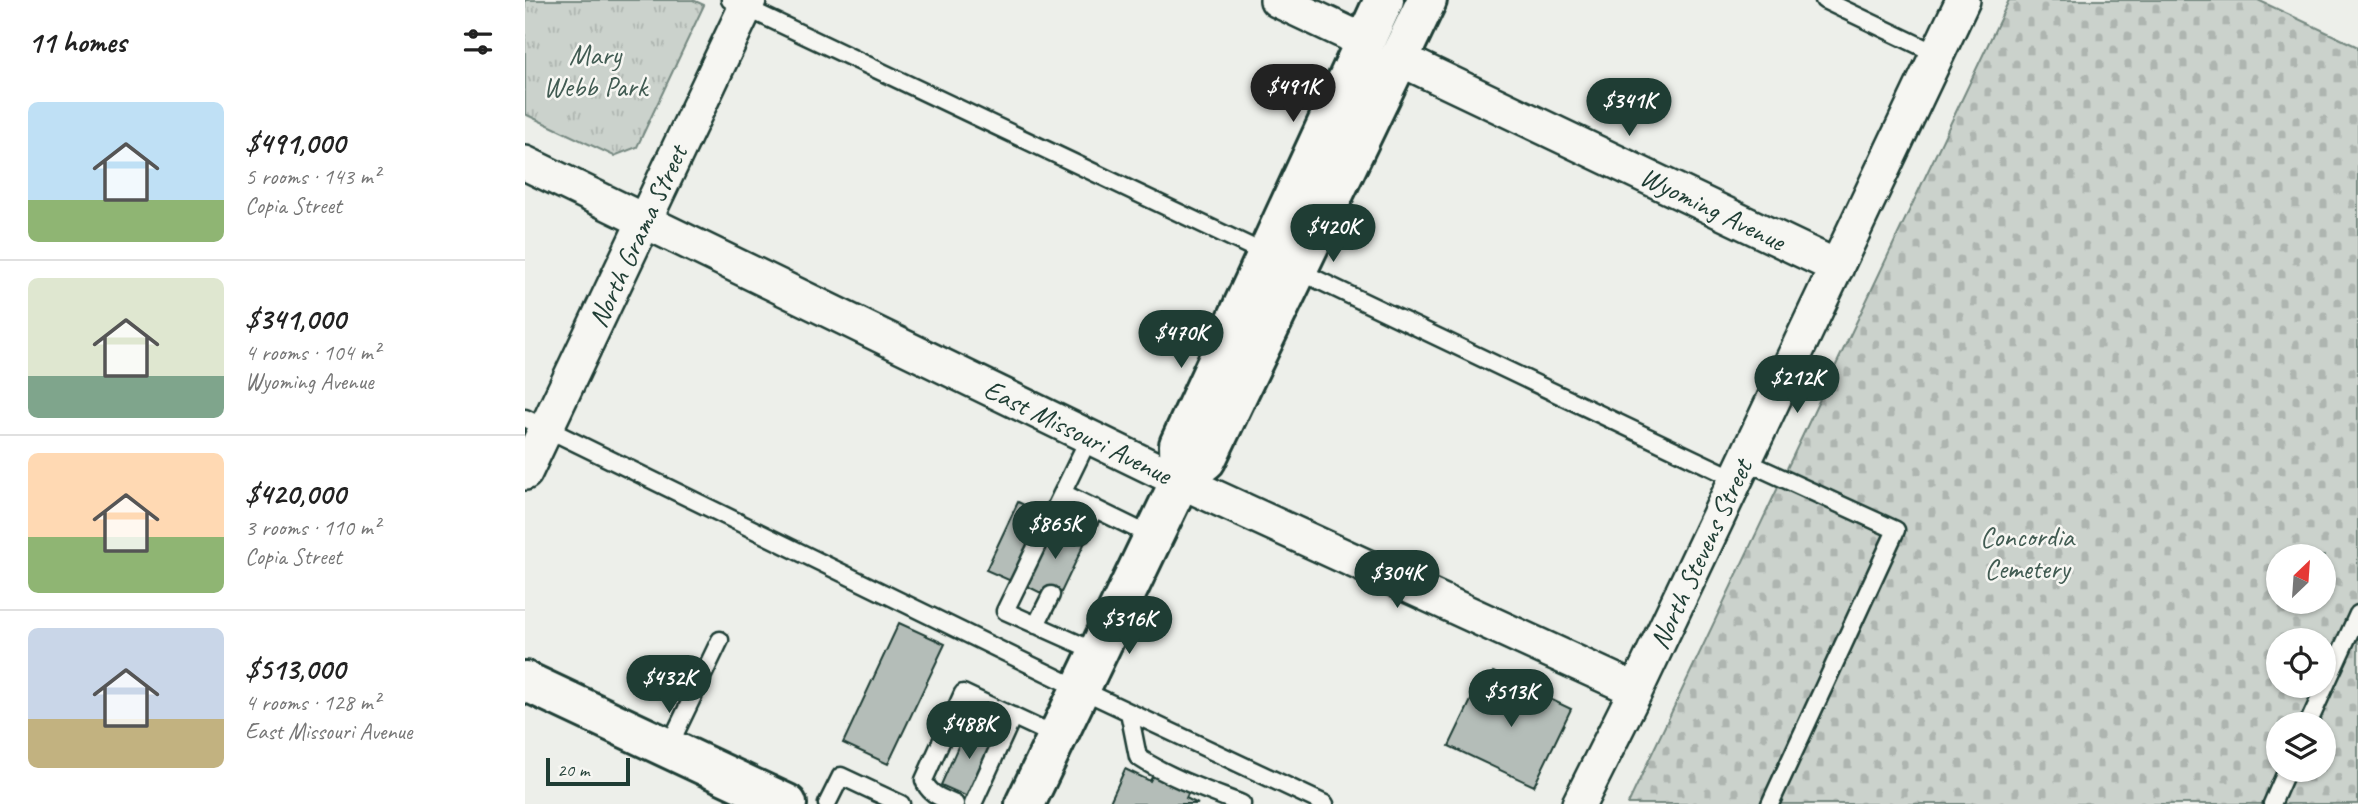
<!DOCTYPE html>
<html lang="en">
<head>
<meta charset="utf-8">
<style>
  body { margin:0; font-family:Caveat,sans-serif; background:#f6f6f6; color:#222; height:100vh; display:flex; flex-direction:column; font-size:26px; white-space:nowrap }
  * { box-sizing:border-box; margin:0 }
  p { font-size:23px; color:#767676 }
  .icon { flex:none; width:38px; height:38px; fill:none; stroke:currentColor; stroke-width:2; stroke-linecap:round; stroke-linejoin:round }
  .map { position:relative; flex:1; overflow:hidden }
  .details { display:flex; flex-direction:column; background:#fff; width:525px }
  .details>* { flex:none }
  .needle { width:46px; rotate:25deg }
  .fabs { position:absolute; left:1741px; top:544px; display:grid; gap:14px }
  .fabs a { display:grid; place-items:center; width:70px; height:70px; border-radius:50%; background:#fff; box-shadow:0 2px 5px #0004; font-size:35px }
  .scale { position:absolute; left:21px; bottom:18px; width:84px; box-sizing:border-box; padding-left:7px; border:4px solid #1f3d34; border-top:0; font-size:19px; line-height:24px; white-space:nowrap; color:#1f3d34; -webkit-text-stroke:5px #f6f6f2; paint-order:stroke }
  .price { position:absolute; translate:-50% -60px; padding:0 16px; border-radius:24px; background:#1f3d34; color:#fff; font-size:23px; line-height:46px; filter:drop-shadow(0 2px 4px #0008) }
  .price::after { content:''; position:absolute; left:50%; top:42px; width:21px; height:16px; margin-left:-10px; background:inherit; clip-path:polygon(0 0,100% 0,50% 100%) }
  .price.selected { background:#222; color:#fff }
  ul { padding:0; list-style:none }
  li { display:flex; align-items:center; gap:21px; height:175px; padding:0 28px }
  li+li { border-top:2px solid #e0e0e0 }
  li span { display:grid; place-items:center; flex:none; width:196px; height:140px; border-radius:10px; color:#555 }
  li>.icon { margin-inline-start:auto }
  span .icon { width:84px; height:84px; fill:#fffc; stroke-width:1 }
  li b { font-size:30px }
  h2 { display:flex; justify-content:space-between; align-items:center; height:84px; padding:0 28px; font-size:30px }
  main { display:flex; flex:1; min-height:0 }
  .map>svg:first-child { display:block }
  .cemetery { fill:url(#cemetery-stones); stroke:#758880; stroke-width:2; fill-rule:evenodd }
  .park { fill:url(#park-tufts); stroke:#758880; stroke-width:2 }
  .building { fill:#b4bdb8; stroke:#1f3d34; stroke-width:2 }
  .lines { fill:none; stroke-linecap:round; stroke-linejoin:round }
  .service-casing { stroke:#1f3d34; stroke-width:21 }
  .minor-casing { stroke:#1f3d34; stroke-width:38 }
  .secondary-casing { stroke:#1f3d34; stroke-width:44 }
  .service { stroke:#f6f6f2; stroke-width:16 }
  .minor { stroke:#f6f6f2; stroke-width:33 }
  .secondary { stroke:#f6f6f2; stroke-width:38 }
  .labels { text-anchor:middle; stroke-width:5; stroke-linejoin:round; paint-order:stroke }
  .park-label { font-size:28px; fill:#415b52; stroke:#f6f6f2 }
  .street-label { font-size:28px; fill:#1f3d34; stroke:#f6f6f2 }
</style>
</head>
<body>
<main>
<section class="details">
<h2>11 homes<svg class="icon" aria-label="filters" viewBox="0 0 24 24"><path d="M4 7h16M4 17h16"/><circle cx="9" cy="7" r="2"/><circle cx="15" cy="17" r="2"/></svg></h2>
<ul>
<li><span style="background:linear-gradient(#bfe0f5 70%,#8fb573 0)"><svg class="icon" aria-label="home" viewBox="0 0 24 24"><path d="M3 11l9-7 9 7M6 9v11h12V9"/></svg></span><div><b>$491,000</b><p>5 rooms · 143 m²</p><p>Copia Street</p></div></li>
<li><span style="background:linear-gradient(#dfe7d0 70%,#7fa58c 0)"><svg class="icon" aria-label="home" viewBox="0 0 24 24"><path d="M3 11l9-7 9 7M6 9v11h12V9"/></svg></span><div><b>$341,000</b><p>4 rooms · 104 m²</p><p>Wyoming Avenue</p></div></li>
<li><span style="background:linear-gradient(#ffd9b3 60%,#8fb573 0)"><svg class="icon" aria-label="home" viewBox="0 0 24 24"><path d="M3 11l9-7 9 7M6 9v11h12V9"/></svg></span><div><b>$420,000</b><p>3 rooms · 110 m²</p><p>Copia Street</p></div></li>
<li><span style="background:linear-gradient(#c9d6e8 65%,#c2b280 0)"><svg class="icon" aria-label="home" viewBox="0 0 24 24"><path d="M3 11l9-7 9 7M6 9v11h12V9"/></svg></span><div><b>$513,000</b><p>4 rooms · 128 m²</p><p>East Missouri Avenue</p></div></li>
</ul>
</section>
<div class="map">
<svg width="1833" height="804" viewBox="0 0 1833 804">
  <defs>
    <pattern id="cemetery-stones" width="16" height="16" patternUnits="userSpaceOnUse" patternTransform="scale(1.75)"><rect width="16" height="16" fill="#cbd2cc"/><path d="M2 7V4a2 2 0 0 1 4 0v3zM10 15v-3a2 2 0 0 1 4 0v3z" fill="#aeb5b0"/></pattern>
    <pattern id="park-tufts" width="24" height="20" patternUnits="userSpaceOnUse" patternTransform="scale(1.75)"><rect width="24" height="20" fill="#cbd2cc"/><path d="M3 7l-1-3M5 7V3M7 7l1-3M15 17l-1-3M17 17v-4M19 17l1-3" fill="none" stroke="#aeb5b0"/></pattern>
  </defs>
  <rect width="100%" height="100%" fill="#edefea"/>
  <filter id="ink" filterUnits="userSpaceOnUse"><feTurbulence type="fractalNoise" baseFrequency=".0143" numOctaves="2"/><feDisplacementMap in="SourceGraphic" scale="14" xChannelSelector="R" yChannelSelector="G"/><feConvolveMatrix kernelMatrix="1 2 1 2 8 2 1 2 1" color-interpolation-filters="sRGB"/></filter>
  <g filter="url(#ink)">
    <path class="cemetery" d="M1484 0H1733L1833 47V804H1103ZM1754 556H1799V602H1754ZM1754 640H1799V686H1754ZM1754 724H1799V770H1754Z"/>
    <path class="park" d="M0 0H168L179 5 112 147 89 156 0 114Z"/>
    <path class="building" d="M493 502 518 514 486 581 461 570Z
      M528 522 562 538 532 601 498 584Z
      M374 623 420 644 363 764 318 743Z
      M968 672 1046 709 1009 786 924 746 949 694 955 697Z
      M443 724 473 737 445 798 416 785Z
      M600 769 625 781 628 775 664 792 661 798 673 804H584Z"/>
    <g class="lines">
      <g class="service-casing">
        <path id="service" d="M205 0 741 254
          M1299 0 1412 54
          M772 270 1211 479
          M0 418 555 689 800 804
          M565 436 480 611 572 652
          M1220 461 1371 530 1245 804
          M538 493 628 537
          M557 534 570 508
          M511 625 526 595
          M604 712 613 757C645 778 681 790 717 804
          M1783 724 1833 614
          M143 748 195 640
          M302 804 316 776 376 804
          M430 804C417 798 403 794 399 780L438 693 532 737
          M448 804 488 716
          M1747 804 1762 770"/>
      </g>
      <g class="minor-casing">
        <path id="minor" d="M752 0 839 41
          M873 58 1312 267
          M0 163 655 481 1111 690
          M0 473 224 0
          M1054 804 1111 690 1438 0"/>
      </g>
      <g class="secondary-casing">
        <path id="secondary" d="M655 481 654 445 859 0
          M0 681 262 804
          M500 804 655 481 681 460 902 0"/>
      </g>
      <use href="#service" class="service"/>
      <use href="#minor" class="minor"/>
      <use href="#secondary" class="secondary"/>
    </g>
  </g>
  <g class="labels">
    <g class="park-label">
      <text x="70" y="64">Mary<tspan x="70" dy="32">Webb Park</tspan></text>
      <text x="1502" y="546">Concordia<tspan x="1502" dy="32">Cemetery</tspan></text>
    </g>
    <g class="street-label">
      <text transform="translate(1188 208) rotate(26)" y="10">Wyoming Avenue</text>
      <text transform="translate(112 236) rotate(-65)" y="10">North Grama Street</text>
      <text transform="translate(553 431) rotate(26)" y="10">East Missouri Avenue</text>
      <text transform="translate(1175 554) rotate(-65)" y="10">North Stevens Street</text>
    </g>
  </g>
</svg>
<div class="fabs">
<a><svg class="needle" viewBox="-14 -14 28 28"><path d="M0-13l5 13h-10z" fill="#e53935"/><path d="M0 13l5-13h-10z" fill="#767676"/></svg></a>
<a><svg class="icon" aria-label="locate" viewBox="0 0 24 24"><circle cx="12" cy="12" r="6"/><path d="M12 2v4M12 18v4M2 12h4M18 12h4"/></svg></a>
<a><svg class="icon" aria-label="layers" viewBox="0 0 24 24"><path d="M12 4l9 5-9 5-9-5zM3 14l9 5 9-5"/></svg></a>
</div>
<div class="scale">20 m</div>
<b class="price selected" style="left:768px;top:124px">$491K</b>
<b class="price" style="left:1104px;top:138px">$341K</b>
<b class="price" style="left:808px;top:264px">$420K</b>
<b class="price" style="left:656px;top:370px">$470K</b>
<b class="price" style="left:1272px;top:415px">$212K</b>
<b class="price" style="left:530px;top:561px">$865K</b>
<b class="price" style="left:872px;top:610px">$304K</b>
<b class="price" style="left:604px;top:656px">$316K</b>
<b class="price" style="left:144px;top:715px">$432K</b>
<b class="price" style="left:986px;top:729px">$513K</b>
<b class="price" style="left:444px;top:761px">$488K</b>
</div>
</main>
</body>
</html>
